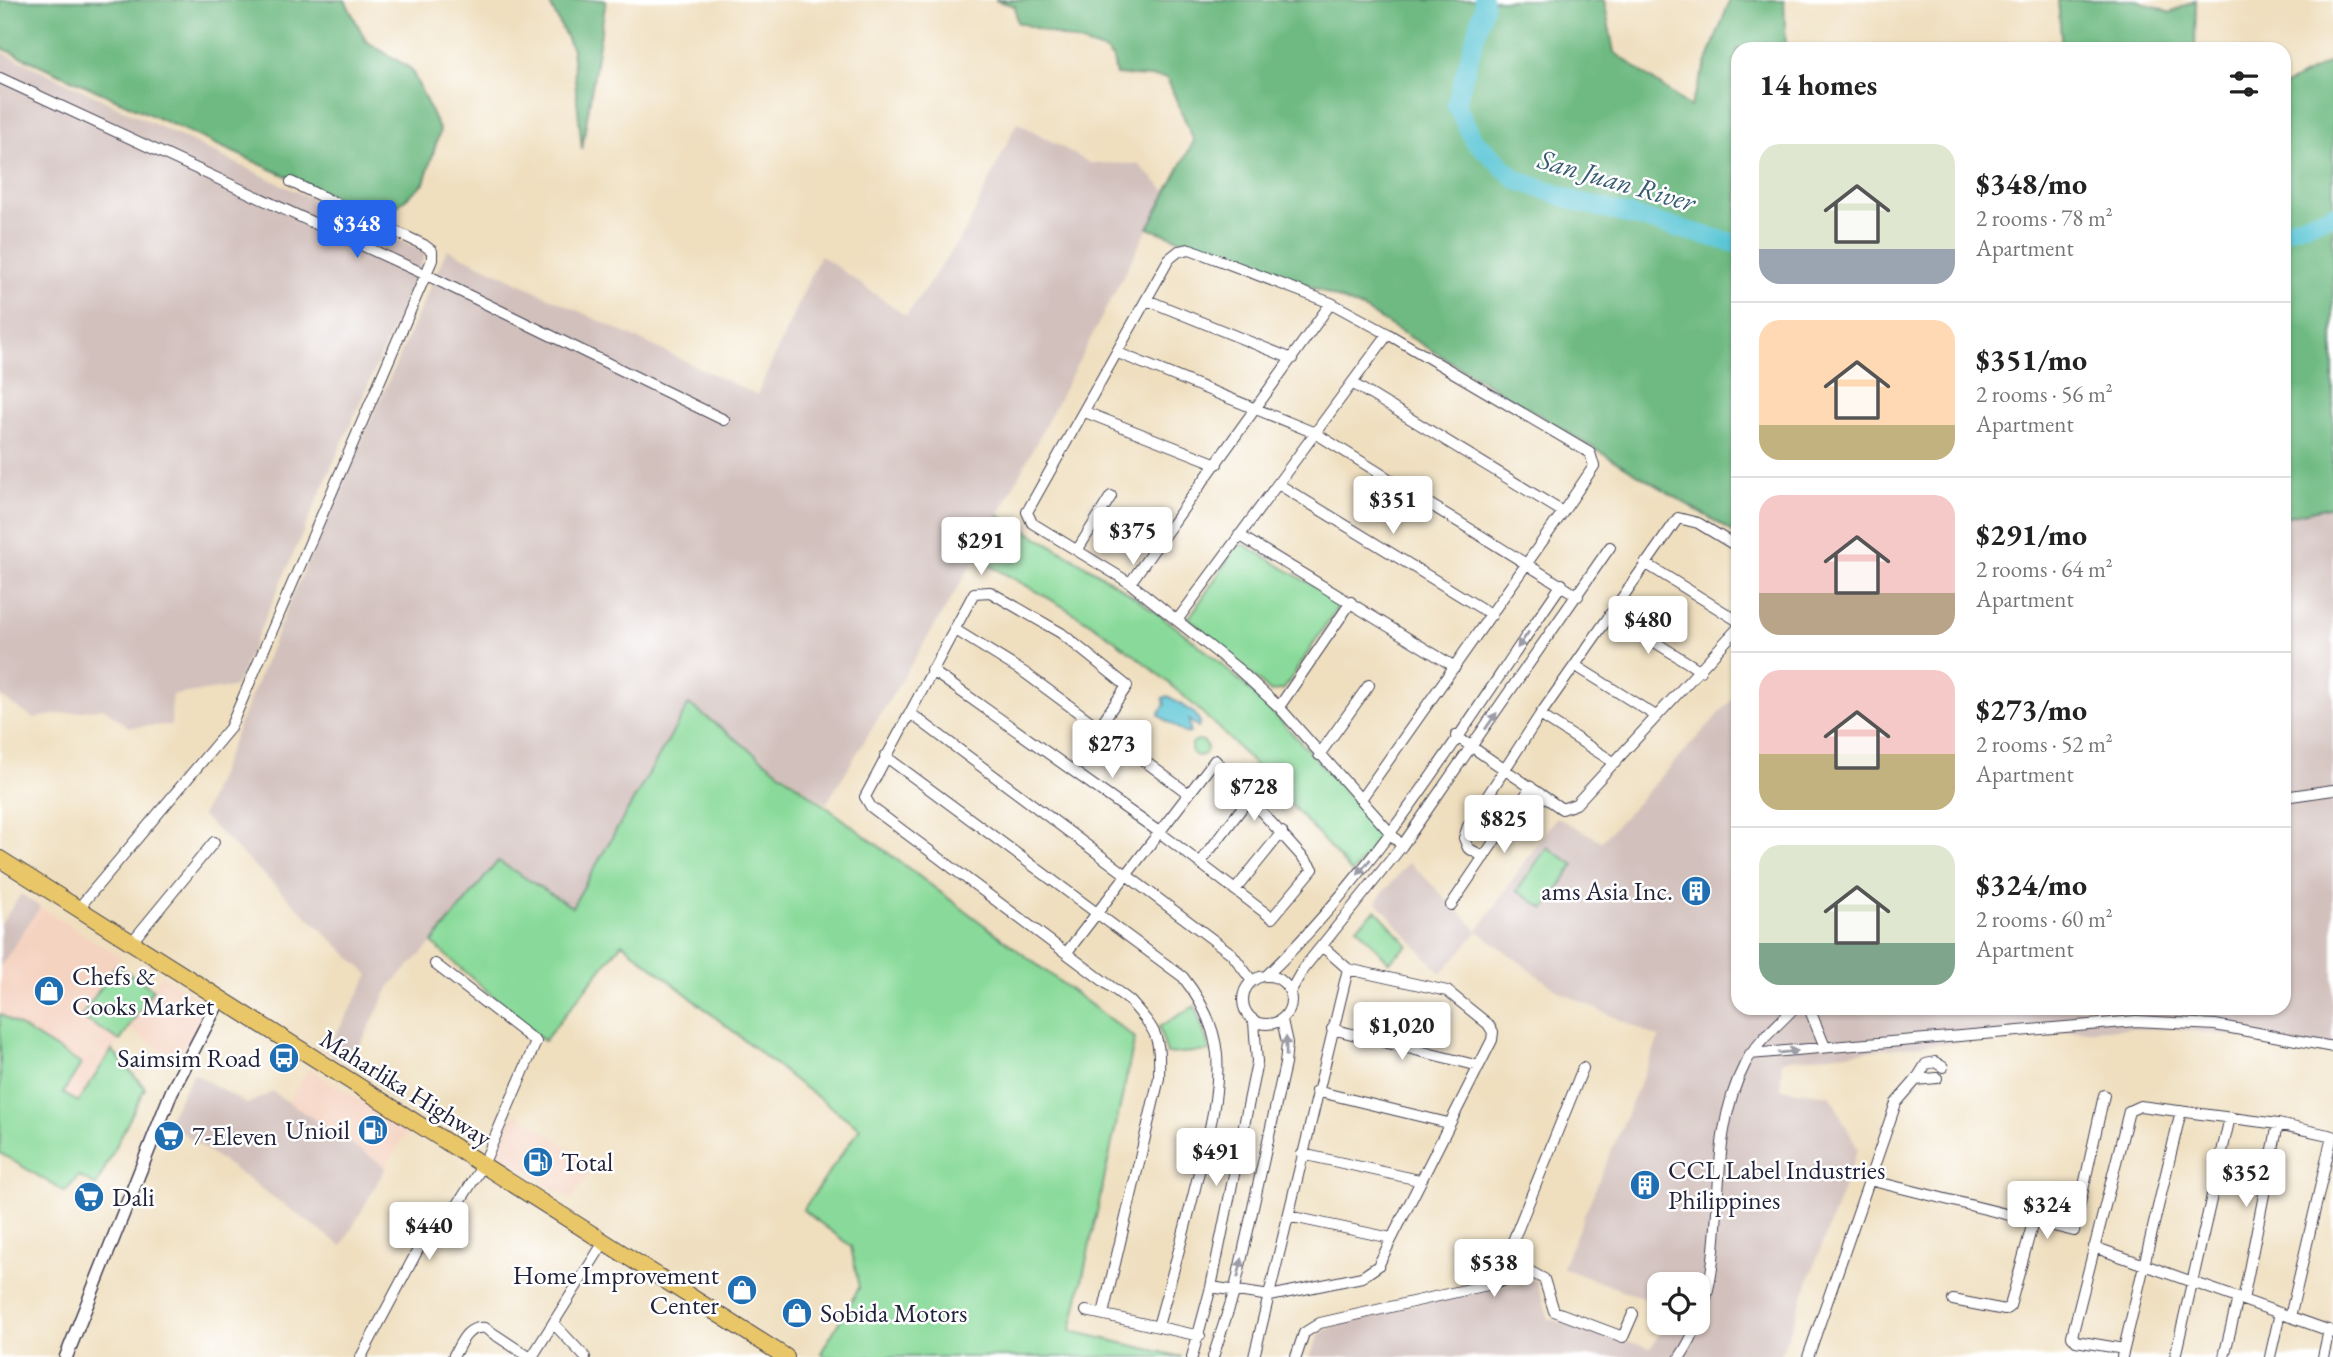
<!DOCTYPE html>
<html lang="en">
<head>
<meta charset="utf-8">
<style>
  body { margin:0; font-family:"EB Garamond",serif; background:#f6f6f6; color:#222; height:100vh; display:flex; flex-direction:column; font-size:26px; white-space:nowrap }
  * { box-sizing:border-box; margin:0 }
  p { font-size:23px; color:#767676 }
  .icon { flex:none; width:38px; height:38px; fill:none; stroke:currentColor; stroke-width:2; stroke-linecap:round; stroke-linejoin:round }
  .map { position:relative; flex:1; overflow:hidden }
  .sheet { position:absolute; left:1731px; top:42px; width:560px; height:973px; display:flex; flex-direction:column; background:#fff; border-radius:21px; box-shadow:0 2px 5px #0004 }
  .sheet>* { flex:none }
  .tools { position:absolute; left:1647px; top:1272px; display:grid; gap:14px }
  .tools a { display:grid; place-items:center; width:63px; height:63px; border-radius:14px; background:#fff; box-shadow:0 2px 5px #0004; font-size:35px }
  .price { position:absolute; translate:-50% -60px; padding:0 16px; border-radius:7px; background:#fff; color:#222; font-size:23px; line-height:46px; filter:drop-shadow(0 2px 4px #0008) }
  .price::after { content:''; position:absolute; left:50%; top:42px; width:21px; height:16px; margin-left:-10px; background:inherit; clip-path:polygon(0 0,100% 0,50% 100%) }
  .price.on { background:#2563eb; color:#fff }
  ul { padding:0; list-style:none }
  li { display:flex; align-items:center; gap:21px; height:175px; padding:0 28px }
  li+li { border-top:2px solid #e0e0e0 }
  li span { display:grid; place-items:center; flex:none; width:196px; height:140px; border-radius:21px; color:#555 }
  li>.icon { margin-inline-start:auto }
  span .icon { width:84px; height:84px; fill:#fffc; stroke-width:1 }
  li b { font-size:30px }
  h2 { display:flex; justify-content:space-between; align-items:center; height:84px; padding:0 28px; font-size:30px }
  .map>svg:first-child { display:block }
  .built { fill:#f5d3c1 }
  .industrial { fill:#d1c0bc }
  .green { fill:#89da9a; stroke:#567e6a; stroke-width:2 }
  .forest { fill:#6eba82; stroke:#486e5e; stroke-width:2 }
  .water { fill:#5cc6d6; stroke:#3f7488; stroke-width:2 }
  .lines { fill:none; stroke-linecap:round; stroke-linejoin:round }
  .river { stroke:#5cc6d6; stroke-width:19 }
  .minor-casing { stroke:#413e4f; stroke-width:12 }
  .tertiary-casing { stroke:#413e4f; stroke-width:15 }
  .trunk-casing { stroke:#413e4f; stroke-width:18 }
  .minor { stroke:#fff; stroke-width:10 }
  .tertiary { stroke:#fff; stroke-width:12 }
  .trunk { stroke:#e9c769; stroke-width:16 }
  .oneway { fill:#9c9ca7 }
  .labels { text-anchor:middle; stroke-width:5; stroke-linejoin:round; paint-order:stroke }
  .poi-label { font-size:26px; fill:#22223b; stroke:#fff; text-anchor:start }
  .street-label { font-size:26px; fill:#22223b; stroke:#fff }
  .water-label { font-size:28px; font-style:italic; fill:#365b71; stroke:#fff }
</style>
</head>
<body>
<div class="map">
<svg width="2333" height="1357" viewBox="0 0 2333 1357">
  <rect width="100%" height="100%" fill="#fff"/>
  <filter id="ink" filterUnits="userSpaceOnUse"><feTurbulence type="fractalNoise" baseFrequency=".0143" numOctaves="2"/><feDisplacementMap in="SourceGraphic" scale="14" xChannelSelector="R" yChannelSelector="G"/><feConvolveMatrix kernelMatrix="1 2 1 2 8 2 1 2 1" color-interpolation-filters="sRGB"/></filter>
  <filter id="wash" filterUnits="userSpaceOnUse"><feTurbulence type="fractalNoise" baseFrequency=".00686" numOctaves="4" result="noise"/><feDisplacementMap in="SourceGraphic" scale="28" xChannelSelector="R" yChannelSelector="G"/><feGaussianBlur stdDeviation="1.57" result="paint"/><feColorMatrix in="noise" values="0 0 0 0 0 0 0 0 0 0 0 0 0 0 0 0 0 1.4 0 .05"/><feComposite in="paint" operator="in"/></filter>
  <g filter="url(#wash)">
    <rect width="100%" height="100%" fill="#efdfbf"/>
    <path class="built" d="M40 907 121 957 81 1017 120 1041 78 1103 63 1093 81 1064 0 1014V967Z
      M162 975 210 1005 181 1064 128 1028Z
      M309 1068 408 1131 386 1167 287 1103Z
      M516 1113 595 1165 571 1200 493 1150Z"/>
    <path class="industrial" d="M0 51 426 253 235 687 172 695 171 725 129 727 103 708 33 718 0 696Z
      M1017 122 1090 163 1138 164 1167 192 976 558 826 804 689 704 572 908 497 862 432 943 390 986 350 1065 327 1051 369 975 202 816 288 606 447 249 757 395 820 255 906 316 966 230Z
      M2333 237V1049L2177 1029H2109L2040 1033 1782 1060 1781 1089 1830 1095 1858 1149 1780 1357H1310L1320 1333 1349 1318 1536 1279 1549 1319 1651 1348 1666 1323H1698V1284H1659V1304L1562 1268 1659 1038 1558 991 1478 931 1441 974 1376 901 1409 862 1478 930 1556 817 1602 841 1738 693V1008H2284V258Z
      M21 894 40 907 0 967V925Z
      M193 1073 247 1104 273 1092 386 1167 342 1246 167 1122Z"/>
    <path class="green" d="M999 516C1085 562 1167 613 1239 680 1291 728 1337 783 1384 836L1352 873C1275 785 1197 696 1100 630 1061 603 1017 581 976 558Z
      M1238 545H1245L1341 602 1284 689 1271 692 1189 618Z
      M689 704 1135 1038 1071 1331 1182 1357H827L821 1353 859 1288 851 1246 803 1210 860 1128 802 1086 622 943 544 1041 432 943 498 861 572 907Z
      M1191 748a8 8 0 1 1 16 0a8 8 0 1 1-16 0Z
      M1547 847 1574 865 1545 909 1517 891Z
      M1376 910 1408 945 1389 962 1357 927Z
      M116 965 153 989 120 1041 81 1017Z
      M1195 1006 1210 1051 1167 1054 1159 1027Z
      M0 1014 81 1064 63 1093 78 1102 112 1050 145 1088 96 1186 79 1176 65 1192 0 1153Z"/>
    <path class="forest" d="M0 0H345L366 41 411 69 440 131 424 183 382 219 0 47Z
      M548 0H606L582 149 572 49Z
      M995 0H1604L1614 52 1690 107 1730 0H1784L1786 49H1738V535L1365 310 1317 289 1148 228 1194 141 1167 78 1116 75 1113 59 1106 51 1017 22 1015 6Z
      M2058 0H2137L2170 13 2196 0 2195 49H2062Z
      M2333 60V506L2284 517V86Z"/>
    <path class="water" d="M1168 696 1195 714 1200 722 1198 727 1189 720 1190 733H1185L1160 716 1159 713 1165 705 1163 698Z"/>
    <g class="lines">
      <path class="river" d="M1483 0 1484 6 1456 104 1473 139 1517 180 1579 202 1738 244
        M2284 230 2333 215"/>
    </g>
  </g>
  <g filter="url(#ink)">
    <g class="lines">
      <g class="minor-casing">
        <path id="minor" d="M0 78 435 279 724 420
          M1147 300 1292 359
          M1118 353 1315 433 1578 596
          M1352 383 1563 512
          M1085 412 1217 464
          M1278 484 1492 615
          M1239 535 1455 667
          M1078 549 1111 496
          M1645 563 1738 621
          M1130 583 1331 303
          M1610 614 1701 671
          M1178 619 1388 334
          M954 629 1025 673 1189 794
          M1576 666 1656 716
          M931 670 1159 832 1272 918 1313 869 1215 760C1166 824 1117 888 1067 952
          M1279 707 1351 602
          M910 713 1232 954 1252 981
          M1540 715 1615 763
          M1099 727 1127 686 1061 633 990 592 974 593 865 797 871 807 1130 1001C1158 1033 1160 1036 1159 1078L1103 1314
          M1456 736 1562 809 1576 804 1738 628
          M1319 755 1369 685
          M885 756 1183 977C1201 1000 1214 1024 1217 1054 1220 1095 1208 1137 1198 1176 1186 1226 1172 1276 1158 1326
          M2284 797 2333 790
          M1361 799 1563 512 1594 466 1590 453 1388 334 1331 303 1190 249 1179 251 1169 259 1027 512 1032 523 1130 583 1238 669 1279 707 1402 846
          M1484 857 1468 848 1464 838 1468 826 1540 715 1678 518 1698 523 1738 547
          M1200 863 1251 796
          M1235 890 1282 832
          M1451 905 1531 787
          M77 910 230 728 432 260V251L424 245 291 182
          M131 943 214 842
          M1266 976C1383 864 1469 717 1562 584
          M1243 1000a24 24 0 1 1 48 0a24 24 0 1 1-48 0Z
          M1290 992 1303 969 1402 846 1610 547
          M1809 1008 1825 1047
          M1332 1029 1479 1066
          M1750 1054 2136 1021 2215 1025 2333 1047
          M1916 1080 1926 1064 1935 1062 1943 1067
          M1316 1091 1448 1123
          M1302 1154 1419 1180
          M1869 1180 2074 1231 2104 1095
          M1288 1216 1391 1238
          M2094 1247 2333 1332
          M1496 1283 1583 1068
          M1211 1287 1270 1296 1362 1277 1378 1266 1492 1040 1493 1032 1488 1024 1447 991 1348 969 1322 946
          M1953 1300 2005 1310 2010 1306 2033 1222
          M2243 1300 2278 1124
          M1086 1311 1200 1336
          M2290 1317 2332 1136
          M554 1324 585 1357
          M2124 1349 2076 1341 2072 1336 2129 1111 2140 1106 2278 1124 2333 1136
          M361 1357 430 1227 445 1223 450 1217 483 1165 536 1042 435 964
          M453 1357C461 1343 466 1326 485 1328L529 1357
          M532 1357 604 1242
          M1192 1357 1211 1287 1257 1062 1254 1022
          M1213 1357 1234 1293 1285 1064 1287 1043 1282 1020
          M1254 1357 1348 969
          M1296 1357 1304 1333 1320 1323 1496 1283 1531 1272 1544 1279 1554 1311 1623 1337 1633 1314
          M1680 1357C1740 1267 1697 1156 1745 1064 1756 1043 1778 1025 1794 1008
          M1808 1357 1896 1103 1916 1080 1937 1078
          M2122 1357 2181 1111
          M2175 1357 2230 1117
          M2224 1357 2238 1298
          M2270 1357 2280 1313
          M2323 1357 2329 1330"/>
      </g>
      <g class="tertiary-casing">
        <path id="tertiary" d="M66 1357 172 1091 220 999"/>
      </g>
      <g class="trunk-casing">
        <path id="trunk" d="M0 859 786 1357"/>
      </g>
      <use href="#minor" class="minor"/>
      <use href="#tertiary" class="tertiary"/>
      <use href="#trunk" class="trunk"/>
    </g>
    <defs><path id="oneway-solid" d="M-6-.8H1V-3.2L6.5 0L1 3.2V.8H-6Z" transform="scale(1.75)"/></defs>
    <g class="oneway">
      <use href="#oneway-solid" transform="translate(1523 640) rotate(125)"/>
      <use href="#oneway-solid" transform="translate(1491 721) rotate(-55)"/>
      <use href="#oneway-solid" transform="translate(1364 867) rotate(129)"/>
      <use href="#oneway-solid" transform="translate(1286 1046) rotate(-91)"/>
      <use href="#oneway-solid" transform="translate(1788 1052) rotate(-6)"/>
      <use href="#oneway-solid" transform="translate(1240 1268) rotate(-77)"/>
    </g>
  </g>
  <defs>
    <g id="building-disc" transform="scale(1.575)"><circle r="9.5" fill="#1f6fb2" stroke="#fff"/><path d="M-4-6H4V6H1V3H-1V6H-4ZM-2.5-4.3h1.7v1.8h-1.7ZM.8-4.3h1.7v1.8H.8ZM-2.5-1h1.7V.8h-1.7ZM.8-1h1.7V.8H.8Z" fill="#fff"/></g>
    <g id="shop-disc" transform="scale(1.575)"><circle r="9.5" fill="#1f6fb2" stroke="#fff"/><path d="M-5-2.5h2.3a2.7 3.5 0 0 1 5.4 0H5L5.5 6h-11ZM-1.5-2.5h3a1.5 2.3 0 0 0-3 0Z" fill="#fff"/></g>
    <g id="bus-disc" transform="scale(1.575)"><circle r="9.5" fill="#1f6fb2" stroke="#fff"/><path d="M-5-6H5V4H4V6H2V4H-2V6H-4V4H-5ZM-3.5-4V0h7V-4ZM-3.5 1.2v1.5H-2V1.2ZM2 1.2v1.5H3.5V1.2Z" fill="#fff"/></g>
    <g id="fuel-disc" transform="scale(1.575)"><circle r="9.5" fill="#1f6fb2" stroke="#fff"/><path d="M-5.5-6h7V0h2V4h1.3V-2.5L3-4.5l.8-.8L6-3V5H2.5V1h-1V6h-7ZM-4.2-4.7v3.2H.2V-4.7Z" fill="#fff"/></g>
    <g id="supermarket-disc" transform="scale(1.575)"><circle r="9.5" fill="#1f6fb2" stroke="#fff"/><path d="M-6-5.5h2.5l.6 2H6L4.5 2H-2.5L-4.4-4H-6ZM-1.5 3.2a1.3 1.3 0 1 0 .1 0ZM3 3.2a1.3 1.3 0 1 0 .1 0Z" fill="#fff"/></g>
  </defs>
  <g fill-rule="evenodd">
    <use href="#building-disc" x="1696" y="891"/>
    <use href="#shop-disc" x="49" y="991"/>
    <use href="#bus-disc" x="284" y="1058"/>
    <use href="#fuel-disc" x="373" y="1130"/>
    <use href="#supermarket-disc" x="169" y="1136"/>
    <use href="#fuel-disc" x="538" y="1162"/>
    <use href="#building-disc" x="1645" y="1185"/>
    <use href="#supermarket-disc" x="89" y="1197"/>
    <use href="#shop-disc" x="742" y="1290"/>
    <use href="#shop-disc" x="797" y="1313"/>
  </g>
  <g class="labels">
    <g class="poi-label">
      <text x="1673" y="900" text-anchor="end">ams Asia Inc.</text>
      <text x="72" y="985">Chefs &amp;<tspan x="72" dy="30">Cooks Market</tspan></text>
      <text x="261" y="1067" text-anchor="end">Saimsim Road</text>
      <text x="350" y="1139" text-anchor="end">Unioil</text>
      <text x="192" y="1145">7-Eleven</text>
      <text x="561" y="1171">Total</text>
      <text x="1668" y="1179">CCL Label Industries<tspan x="1668" dy="30">Philippines</tspan></text>
      <text x="112" y="1206">Dali</text>
      <text x="719" y="1284" text-anchor="end">Home Improvement<tspan x="719" dy="30">Center</tspan></text>
      <text x="820" y="1322">Sobida Motors</text>
    </g>
    <g class="street-label">
      <text transform="translate(406 1088) rotate(32)" y="9">Maharlika Highway</text>
    </g>
    <g class="water-label">
      <text transform="translate(1617 180) rotate(16)" y="10">San Juan River</text>
    </g>
  </g>
</svg>
<div class="tools">
<a><svg class="icon" aria-label="locate" viewBox="0 0 24 24"><circle cx="12" cy="12" r="6"/><path d="M12 2v4M12 18v4M2 12h4M18 12h4"/></svg></a>
</div>
<b class="price on" style="left:357px;top:260px">$348</b>
<b class="price" style="left:1393px;top:536px">$351</b>
<b class="price" style="left:1133px;top:567px">$375</b>
<b class="price" style="left:981px;top:577px">$291</b>
<b class="price" style="left:1648px;top:656px">$480</b>
<b class="price" style="left:1112px;top:780px">$273</b>
<b class="price" style="left:1254px;top:823px">$728</b>
<b class="price" style="left:1504px;top:855px">$825</b>
<b class="price" style="left:1402px;top:1062px">$1,020</b>
<b class="price" style="left:1216px;top:1188px">$491</b>
<b class="price" style="left:2246px;top:1209px">$352</b>
<b class="price" style="left:2047px;top:1241px">$324</b>
<b class="price" style="left:429px;top:1262px">$440</b>
<b class="price" style="left:1494px;top:1299px">$538</b>
<section class="sheet">
<h2>14 homes<svg class="icon" aria-label="filters" viewBox="0 0 24 24"><path d="M4 7h16M4 17h16"/><circle cx="9" cy="7" r="2"/><circle cx="15" cy="17" r="2"/></svg></h2>
<ul>
<li><span style="background:linear-gradient(#dfe7d0 75%,#9aa5b1 0)"><svg class="icon" aria-label="home" viewBox="0 0 24 24"><path d="M3 11l9-7 9 7M6 9v11h12V9"/></svg></span><div><b>$348/mo</b><p>2 rooms · 78 m²</p><p>Apartment</p></div></li>
<li><span style="background:linear-gradient(#ffd9b3 75%,#c2b280 0)"><svg class="icon" aria-label="home" viewBox="0 0 24 24"><path d="M3 11l9-7 9 7M6 9v11h12V9"/></svg></span><div><b>$351/mo</b><p>2 rooms · 56 m²</p><p>Apartment</p></div></li>
<li><span style="background:linear-gradient(#f6c9c9 70%,#b9a48a 0)"><svg class="icon" aria-label="home" viewBox="0 0 24 24"><path d="M3 11l9-7 9 7M6 9v11h12V9"/></svg></span><div><b>$291/mo</b><p>2 rooms · 64 m²</p><p>Apartment</p></div></li>
<li><span style="background:linear-gradient(#f6c9c9 60%,#c2b280 0)"><svg class="icon" aria-label="home" viewBox="0 0 24 24"><path d="M3 11l9-7 9 7M6 9v11h12V9"/></svg></span><div><b>$273/mo</b><p>2 rooms · 52 m²</p><p>Apartment</p></div></li>
<li><span style="background:linear-gradient(#dfe7d0 70%,#7fa58c 0)"><svg class="icon" aria-label="home" viewBox="0 0 24 24"><path d="M3 11l9-7 9 7M6 9v11h12V9"/></svg></span><div><b>$324/mo</b><p>2 rooms · 60 m²</p><p>Apartment</p></div></li>
</ul>
</section>
</div>
</body>
</html>
